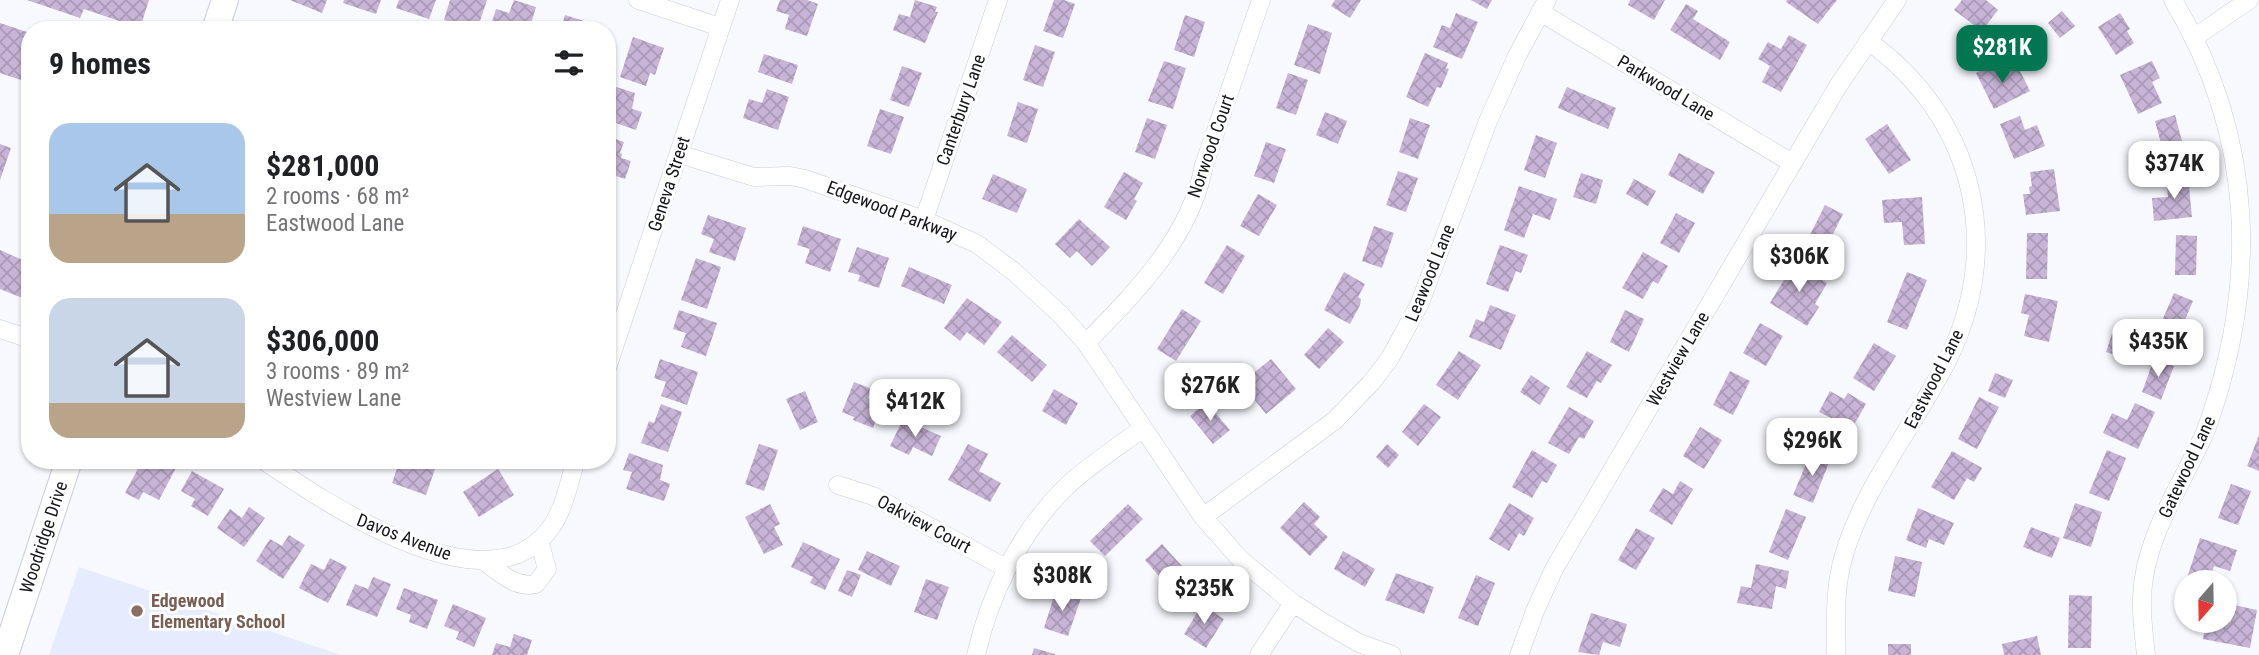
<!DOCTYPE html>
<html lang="en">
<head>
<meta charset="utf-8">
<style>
  body { margin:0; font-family:"Roboto Condensed",sans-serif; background:#f2f2f2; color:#202124; height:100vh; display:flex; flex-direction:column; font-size:26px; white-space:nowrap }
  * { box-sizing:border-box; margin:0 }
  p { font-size:23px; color:#757577 }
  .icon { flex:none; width:38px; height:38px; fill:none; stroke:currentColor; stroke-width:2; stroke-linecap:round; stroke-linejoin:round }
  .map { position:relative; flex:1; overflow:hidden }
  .details { position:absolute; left:21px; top:21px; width:595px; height:448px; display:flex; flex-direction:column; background:#fff; border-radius:28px; box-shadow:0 2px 5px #0004 }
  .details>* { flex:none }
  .needle { width:46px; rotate:200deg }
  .buttons { position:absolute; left:2174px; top:570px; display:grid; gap:14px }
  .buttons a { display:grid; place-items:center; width:63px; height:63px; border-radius:50%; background:#fff; box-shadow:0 2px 5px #0004; font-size:35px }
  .price { position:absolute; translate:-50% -60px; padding:0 16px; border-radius:14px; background:#fff; color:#222; font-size:23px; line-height:46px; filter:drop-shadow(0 2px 4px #0008) }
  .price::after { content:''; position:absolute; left:50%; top:42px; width:21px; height:16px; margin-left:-10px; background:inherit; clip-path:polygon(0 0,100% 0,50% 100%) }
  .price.on { background:#027651; color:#fff }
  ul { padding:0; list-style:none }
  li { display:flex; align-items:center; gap:21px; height:175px; padding:0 28px }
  li span { display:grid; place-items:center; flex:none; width:196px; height:140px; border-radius:21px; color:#555 }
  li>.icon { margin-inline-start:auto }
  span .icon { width:84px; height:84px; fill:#fffc; stroke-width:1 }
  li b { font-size:30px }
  h2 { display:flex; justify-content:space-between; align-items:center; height:84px; padding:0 28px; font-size:30px }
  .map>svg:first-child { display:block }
  .built { fill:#e6ecfe }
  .building { fill:url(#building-cross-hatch) }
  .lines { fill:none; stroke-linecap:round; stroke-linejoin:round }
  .street-casing { stroke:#cacdd7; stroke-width:19 }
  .secondary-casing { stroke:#cacdd7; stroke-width:28 }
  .street { stroke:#fff; stroke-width:18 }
  .secondary { stroke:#fff; stroke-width:26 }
  .education-dot { fill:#8d6e63; stroke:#fff; stroke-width:2.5 }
  .labels { text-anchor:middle; stroke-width:6; stroke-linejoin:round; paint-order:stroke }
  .street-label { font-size:18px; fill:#16171b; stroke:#fff }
  .education-label { font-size:18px; font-weight:bold; fill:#785e54; stroke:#fff; text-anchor:start }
</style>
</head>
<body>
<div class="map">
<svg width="2259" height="655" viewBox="0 0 2259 655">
  <defs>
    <pattern id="building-cross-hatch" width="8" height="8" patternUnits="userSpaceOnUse" patternTransform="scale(1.75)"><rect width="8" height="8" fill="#c7b4d6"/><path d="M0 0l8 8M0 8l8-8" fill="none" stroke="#aa9ab7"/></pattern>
  </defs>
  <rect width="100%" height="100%" fill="#f8f9fe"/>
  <path class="built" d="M79 567 341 655H49Z"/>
  <path class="building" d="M27 0H149L140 28 84 9 80 18Z
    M290 0H327L322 13Z
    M344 0H381L376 14 343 3Z
    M399 0H436L429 19 396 8Z
    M450 0H487L477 30 444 20Z
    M514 0 536 7 529 30 490 28 496 9 509 13Z
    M780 0H807L818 4 807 36 785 29 789 15 776 11Z
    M915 0 937 7 935 12H938L925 43 893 30 899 14 910 17Z
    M1054 0H1064L1075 4 1063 38 1043 31Z
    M1335 0H1361L1350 18 1331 6Z
    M1471 0H1492L1487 9Z
    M1630 0H1665L1654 20 1628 5Z
    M1787 0H1837L1818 24 1786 2Z
    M1962 0H1986L1998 10 1982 31 1954 10Z
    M1686 4 1698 11 1693 19 1730 42 1720 60 1670 30Z
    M2062 11 2075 26 2060 38 2048 23Z
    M1456 13 1478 22 1462 59 1433 47 1442 25 1450 28Z
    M2120 13 2130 29 2127 31 2134 43 2116 55 2098 27Z
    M565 15 584 21 581 30H546L548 24 561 29Z
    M1185 15 1205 22 1194 57 1174 50Z
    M0 23 30 33V83L0 73Z
    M1308 24 1332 33 1320 74 1294 65Z
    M1789 35 1807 45 1781 92 1762 82 1770 66 1758 59 1768 42 1781 49Z
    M633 37 664 48 655 75 650 73 646 86 620 77Z
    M1035 45 1055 52 1043 87 1023 80Z
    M1425 53 1448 63 1446 68 1449 69 1441 88 1437 87 1428 107 1406 97Z
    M764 54 798 65 792 84 758 72Z
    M1164 61 1186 68 1173 109 1148 101Z
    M2152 61 2160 78 2152 82 2162 103 2138 114 2120 75Z
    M1996 62 2003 75 2018 67 2030 91 1994 109 1976 73Z
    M902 66 922 73 909 107 890 100Z
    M1288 73 1308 80 1296 115 1276 108Z
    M610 85 635 93 632 109 642 112 636 130 607 120V92Z
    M1567 87 1616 108 1608 129 1558 108Z
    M767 89 789 97 778 130 743 118 749 99 762 103Z
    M1018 102 1038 109 1027 143 1007 136Z
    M880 109 904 117 891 154 867 146Z
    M1325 112 1347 121 1338 144 1316 135Z
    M2175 115 2187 160 2167 166 2155 121Z
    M2020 116 2025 130 2037 125 2045 146 2014 159 2000 124Z
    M1147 118 1167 125 1155 159 1135 152Z
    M1410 118 1430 125 1418 159 1399 152Z
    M1887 124 1911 160 1889 174 1865 139Z
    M1536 135 1557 143 1545 178 1524 170Z
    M607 136 624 142 620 153 622 154 621 158 631 161 625 179 607 173Z
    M1266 142 1286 149 1274 183 1254 176Z
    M0 144 11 148 0 180Z
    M1679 153 1715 172 1703 194 1668 175Z
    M2054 169 2060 211 2026 215 2023 194H2030L2029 187 2032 186 2030 172Z
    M1398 171 1418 178 1406 212 1386 205Z
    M1124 172 1143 183 1134 199 1137 201 1126 220 1104 207Z
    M1581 173 1603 180 1596 204 1573 197Z
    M993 174 1027 189 1017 213 982 199Z
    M2188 176 2192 217 2154 221 2152 198 2168 197 2166 178Z
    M1634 179 1656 191 1648 206 1626 194Z
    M1519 186 1557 199 1550 220 1533 214 1524 238 1504 230Z
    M1258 194 1277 205 1259 236 1240 226Z
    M1922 197 1925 244 1904 245 1902 222 1884 223 1882 200Z
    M1825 205 1843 214 1821 258 1803 249Z
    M1676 213 1695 223 1679 253 1660 243Z
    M708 215 746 228 735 261 709 252 714 239 701 234Z
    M1079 219 1110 247 1092 266 1077 251 1070 258 1055 244Z
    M803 226 841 239 830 272 805 263 810 249 797 245Z
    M1374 226 1394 233 1382 268 1362 261Z
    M2027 233H2048L2047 279H2026Z
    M2176 235 2197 236 2196 275H2175Z
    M1227 245 1245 256 1223 294 1204 283Z
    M1500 245 1528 255 1521 273 1516 271 1508 292 1486 284Z
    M857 247 889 258 879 288 858 281 860 275 848 272Z
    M0 250 27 262 30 255V301L0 289Z
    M1643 252 1668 266 1658 284 1653 281 1643 299 1622 288Z
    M696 258 721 267 707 309 681 300Z
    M1794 263 1827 283 1815 304 1819 307 1807 326 1770 303Z
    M909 267 952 285 944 304 901 286Z
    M1344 272 1365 284 1358 297 1361 299 1360 305 1350 324 1324 310Z
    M1907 272 1927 280 1907 330 1887 322Z
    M2174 293 2193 301 2175 343 2156 335Z
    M2025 294 2058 301 2049 342 2024 336 2029 315 2021 313Z
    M967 298 1002 322 984 345 967 332 960 341 944 328Z
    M1490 305 1516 315 1501 350 1469 337 1476 319 1484 322Z
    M1182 309 1201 321 1176 361 1157 349Z
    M679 310 717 323 706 356 681 347 686 333 673 329Z
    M1625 310 1644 319 1629 352 1610 342Z
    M1760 323 1783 336 1766 366 1743 353Z
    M1328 328 1344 342 1319 369 1304 355Z
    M2112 334 2138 342 2132 360 2106 352Z
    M1012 335 1047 365 1032 382 997 352Z
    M1874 343 1896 356 1874 391 1853 378Z
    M1459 351 1481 365 1458 400 1436 385Z
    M1587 351 1612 365 1601 383 1597 381 1587 398 1566 387Z
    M660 359 698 372 687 405 661 396 666 382 654 378Z
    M1271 359 1296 389 1266 414 1241 383Z
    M2154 359 2174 366 2161 400 2142 392Z
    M1730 371 1750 381 1733 415 1713 405Z
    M1995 373 2013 380 2005 398 1988 391Z
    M1531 375 1550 388 1540 405 1520 392Z
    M854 382 872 389 868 398 882 403 873 428 853 420 854 417 842 412Z
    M1054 389 1078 403 1066 425 1042 411Z
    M805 391 818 422 800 430 786 399Z
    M1830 391 1844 399 1848 393 1866 404 1839 451 1821 441 1833 419 1819 412Z
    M1979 397 1999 407 1977 449 1958 439Z
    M1206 402 1230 430 1213 444 1190 416Z
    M2135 403 2155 412 2138 449 2103 433 2112 413 2127 420Z
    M661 404 682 412 668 452 641 443 649 421 654 423Z
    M1424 404 1441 417 1418 446 1402 432Z
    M1569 407 1594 421 1584 439 1579 437 1569 454 1548 443Z
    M903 419 941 436 932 456 913 447 909 455 890 446Z
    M1700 427 1722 440 1704 469 1683 456Z
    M2259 435V471L2247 466Z
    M759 444 778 450 764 491 745 484Z
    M968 444 988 454 979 471 1001 483 990 502 948 480Z
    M1387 444 1399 455 1388 468 1376 457Z
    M1532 450 1557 465 1547 483 1542 481 1532 498 1512 487Z
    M2107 450 2126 458 2109 501 2089 493Z
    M1952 451 1982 468 1974 482 1967 478 1954 500 1931 487Z
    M1811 452 1830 460 1813 503 1793 495Z
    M629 453 663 465 660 480 670 484 664 501 626 489 632 472 623 470Z
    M158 460H170L178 464 159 500 143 492 139 500 125 493 142 461 154 467Z
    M400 460H428L437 463 426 495 392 483Z
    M498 469 514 495 479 517 463 492Z
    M192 471 224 489 208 516 191 506 195 499 181 491Z
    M1680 481 1693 489 1672 525 1649 511 1663 488 1673 494Z
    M2231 484 2251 491 2238 525 2218 518Z
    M1304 502 1320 517 1314 524 1328 537 1310 556 1280 528Z
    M1509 503 1534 518 1524 536 1519 533 1509 551 1489 539Z
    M2075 503 2102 512 2091 547 2063 538Z
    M770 504 780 524 774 527 783 545 764 554 745 517Z
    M1128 504 1143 519 1105 556 1090 541Z
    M249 507 265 518 244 547 217 528 230 509 242 518Z
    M1918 508 1954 523 1944 545 1929 539 1926 548 1906 540Z
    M1786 509 1806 517 1788 560 1769 552Z
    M2031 527 2060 538 2052 558 2023 547Z
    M1636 528 1655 538 1636 570 1618 560Z
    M289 535 305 545 283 579 256 561 270 539 282 546Z
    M2200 538 2237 550 2230 571 2214 566 2209 583 2187 578Z
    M803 542 840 559 825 590 810 583 813 577 791 567Z
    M1162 544 1190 575 1172 591 1145 560Z
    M867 551 900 566 891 586 858 570Z
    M1343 551 1375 569 1365 587 1334 569Z
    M1895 556 1922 562 1915 597 1888 591Z
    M330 558 347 567 328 603 299 588 311 564 324 570Z
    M1756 564 1789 571 1786 589 1776 586 1772 609 1737 603 1741 586 1751 588Z
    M847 570 861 575 852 597 838 591Z
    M1396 573 1434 587 1424 614 1385 600Z
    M1476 575 1495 583 1478 626 1458 618Z
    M373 577 391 584 377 617 346 605 355 584 368 589Z
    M926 579 949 587 937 620 914 612Z
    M404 588 438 600 427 629 409 622 411 615 396 609Z
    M1056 590 1081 598 1068 636 1044 628Z
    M2069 595 2092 596 2091 648H2068Z
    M453 604 486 618 474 647 456 639 459 632 444 626Z
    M1202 605 1224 619 1206 648 1184 634Z
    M2234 605 2257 610 2250 648 2203 639 2206 621 2231 622Z
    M1591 613 1627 624 1620 647 1603 642 1599 655 1578 652Z
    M514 634 532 640 527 655H492L496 643 510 647Z
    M2037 636 2041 655H2004L2002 644Z
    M1888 644H1911V655H1888Z
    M1034 648 1055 654V655H1032Z"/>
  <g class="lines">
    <g class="street-casing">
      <path id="street" d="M638 0 720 27
        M1540 12 1792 163
        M2195 37 2249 0
        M679 154 754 177 790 176 805 179 924 220 977 244 1013 271 1060 314 1086 343 1203 517 1241 560 1293 603 1326 624 1359 643 1392 655
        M924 220 998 0
        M0 329 30 339
        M1086 343C1135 293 1191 237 1204 165L1261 0
        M607 368 730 0
        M263 460C323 501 486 613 549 530 564 511 569 482 576 460
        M838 485 873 496 1006 568
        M1203 517 1334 421 1371 383 1390 358 1420 303 1488 121 1517 56 1547 0
        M484 561C499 572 516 589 536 584L547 569 539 540
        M976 655C990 593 1020 532 1066 487 1089 465 1118 447 1143 428
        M1259 655 1293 603
        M1519 655 1535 611 1554 569 1838 86 1897 0
        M1836 655C1836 621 1834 588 1844 555 1864 486 1917 422 1949 357 2005 242 1972 115 1868 41
        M2146 655C2144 636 2141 616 2142 597 2144 536 2183 484 2206 430 2259 284 2255 136 2173 0"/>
    </g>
    <g class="secondary-casing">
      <g id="secondary">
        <path d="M215 30 225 0"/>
        <path id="s1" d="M5 655 69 460"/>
      </g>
    </g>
    <use href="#street" class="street"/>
    <use href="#secondary" class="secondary"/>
  </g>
  <circle class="education-dot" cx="137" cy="611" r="7"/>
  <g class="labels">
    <g class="street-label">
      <text transform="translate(1666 88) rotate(31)" y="6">Parkwood Lane</text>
      <text transform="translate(961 110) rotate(-71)" y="6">Canterbury Lane</text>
      <text transform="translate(1211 146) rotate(-71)" y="6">Norwood Court</text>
      <text transform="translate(669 184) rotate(-72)" y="6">Geneva Street</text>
      <text transform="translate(892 211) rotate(21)" y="6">Edgewood Parkway</text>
      <text transform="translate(1430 273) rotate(-68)" y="6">Leawood Lane</text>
      <text transform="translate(1678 359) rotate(-60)" y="6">Westview Lane</text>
      <text transform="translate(1934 379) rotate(-63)" y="6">Eastwood Lane</text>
      <text transform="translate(2187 467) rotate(-65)" y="6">Gatewood Lane</text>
      <text transform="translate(924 524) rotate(28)" y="6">Oakview Court</text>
      <text transform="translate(404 537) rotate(21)" y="6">Davos Avenue</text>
      <text dy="6" stroke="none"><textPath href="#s1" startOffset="124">Woodridge Drive</textPath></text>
    </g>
    <g class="education-label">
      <text x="151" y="607">Edgewood<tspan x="151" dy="21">Elementary School</tspan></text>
    </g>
  </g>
</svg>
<div class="buttons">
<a><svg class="needle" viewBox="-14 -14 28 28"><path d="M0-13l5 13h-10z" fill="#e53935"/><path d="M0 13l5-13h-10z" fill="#757577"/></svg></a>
</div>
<b class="price on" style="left:2002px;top:85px">$281K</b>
<b class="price" style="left:2174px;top:201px">$374K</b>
<b class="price" style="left:1799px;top:294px">$306K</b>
<b class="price" style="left:2158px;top:379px">$435K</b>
<b class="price" style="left:1210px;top:423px">$276K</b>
<b class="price" style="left:915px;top:439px">$412K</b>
<b class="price" style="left:1812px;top:478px">$296K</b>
<b class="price" style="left:1062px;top:613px">$308K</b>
<b class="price" style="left:1204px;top:626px">$235K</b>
<section class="details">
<h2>9 homes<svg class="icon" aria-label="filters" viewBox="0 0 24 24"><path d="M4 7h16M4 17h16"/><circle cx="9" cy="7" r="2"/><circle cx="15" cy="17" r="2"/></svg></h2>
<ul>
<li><span style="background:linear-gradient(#a9c7e8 65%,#b9a48a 0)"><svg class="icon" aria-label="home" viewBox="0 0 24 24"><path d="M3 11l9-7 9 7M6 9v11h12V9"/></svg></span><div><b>$281,000</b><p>2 rooms · 68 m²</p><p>Eastwood Lane</p></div></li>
<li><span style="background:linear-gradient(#c9d6e8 75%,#b9a48a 0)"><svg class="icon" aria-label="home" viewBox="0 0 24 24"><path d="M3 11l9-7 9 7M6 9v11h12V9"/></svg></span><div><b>$306,000</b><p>3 rooms · 89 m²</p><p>Westview Lane</p></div></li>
</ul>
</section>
</div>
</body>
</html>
